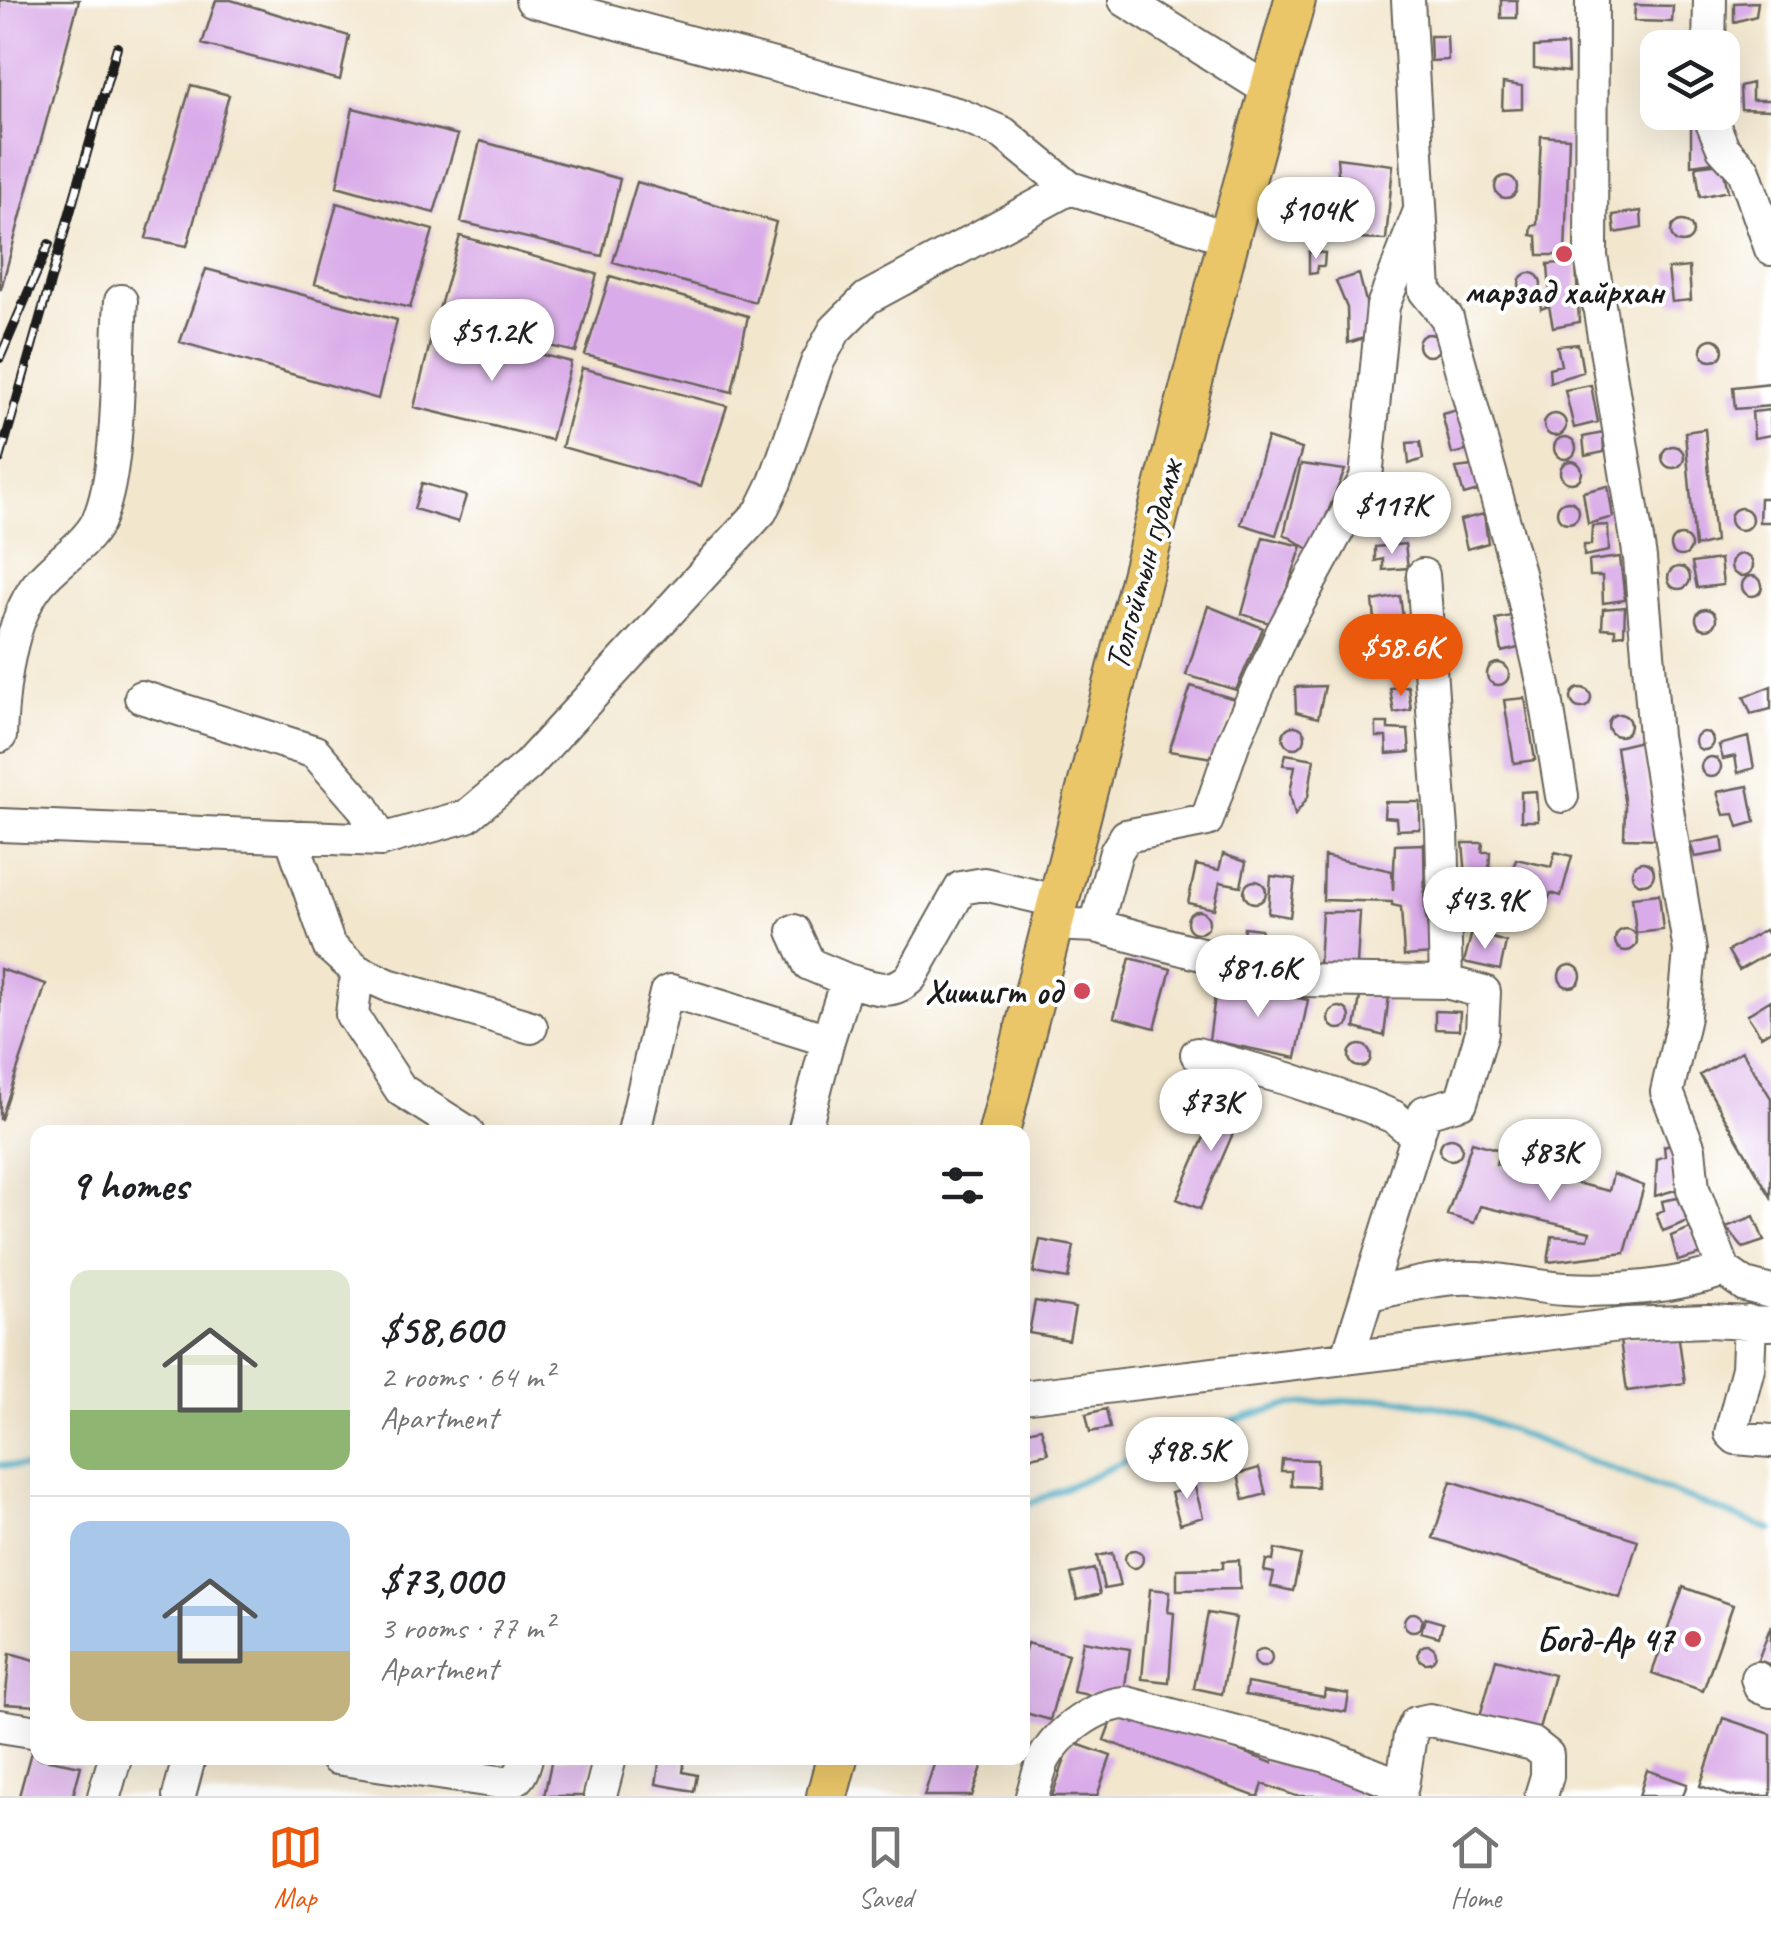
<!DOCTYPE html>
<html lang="en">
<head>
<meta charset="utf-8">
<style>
  body { margin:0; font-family:Caveat,sans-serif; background:#f2f2f2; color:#202124; height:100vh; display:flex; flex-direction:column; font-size:38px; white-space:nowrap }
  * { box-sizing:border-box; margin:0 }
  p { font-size:32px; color:#757577 }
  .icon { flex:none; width:55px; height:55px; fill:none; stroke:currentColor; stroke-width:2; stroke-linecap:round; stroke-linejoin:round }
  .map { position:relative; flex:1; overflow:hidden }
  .side { position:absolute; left:30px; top:1125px; width:1000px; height:640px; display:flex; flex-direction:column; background:#fff; border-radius:20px; box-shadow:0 10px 40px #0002 }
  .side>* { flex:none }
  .fabs { position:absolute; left:1640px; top:30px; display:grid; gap:20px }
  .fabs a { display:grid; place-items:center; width:100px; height:100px; border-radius:20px; background:#fff; box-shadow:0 10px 40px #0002; font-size:50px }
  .price { position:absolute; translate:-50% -85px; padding:0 22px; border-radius:35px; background:#fff; color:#222; font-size:32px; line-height:65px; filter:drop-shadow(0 2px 5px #0008) }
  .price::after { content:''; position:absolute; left:50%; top:60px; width:30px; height:22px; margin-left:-15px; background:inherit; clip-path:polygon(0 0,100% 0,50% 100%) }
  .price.on { background:#ea580c; color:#fff }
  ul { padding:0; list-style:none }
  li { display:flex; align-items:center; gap:30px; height:250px; padding:0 40px }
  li+li { border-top:2px solid #e0e0e0 }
  li span { display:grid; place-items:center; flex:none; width:280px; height:200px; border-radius:20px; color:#555 }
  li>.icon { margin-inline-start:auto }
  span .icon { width:120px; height:120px; fill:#fffc; stroke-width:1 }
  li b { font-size:42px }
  h2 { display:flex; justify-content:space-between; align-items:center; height:120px; padding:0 40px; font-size:42px }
  .menu { display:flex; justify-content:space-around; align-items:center; height:140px; border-top:2px solid #e0e0e0; background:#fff; font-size:28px; color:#757577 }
  .menu a { display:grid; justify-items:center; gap:5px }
  .menu .on { color:#ea580c }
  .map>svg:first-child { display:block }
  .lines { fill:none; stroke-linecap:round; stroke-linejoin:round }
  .stream { stroke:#46acc5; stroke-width:6 }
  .building { fill:#d9abe8 }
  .minor-casing { stroke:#67635a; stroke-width:36 }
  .major-casing { stroke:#67635a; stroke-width:44 }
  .minor { stroke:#fff; stroke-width:32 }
  .major { stroke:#eac669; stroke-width:40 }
  .rail-casing { stroke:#1c1c1c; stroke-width:10 }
  .rail { stroke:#fff; stroke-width:6; stroke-dasharray:19; stroke-linecap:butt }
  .poi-dot { fill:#d1495b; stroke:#fff; stroke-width:4 }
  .labels { text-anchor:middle; stroke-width:8; stroke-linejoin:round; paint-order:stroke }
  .poi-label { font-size:35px; font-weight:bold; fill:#1c1c1c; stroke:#fff; text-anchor:end }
  .street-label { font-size:35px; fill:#1c1c1c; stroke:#fff }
</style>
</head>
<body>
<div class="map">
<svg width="1771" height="1796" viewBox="0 0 1771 1796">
  <rect width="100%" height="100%" fill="#fff"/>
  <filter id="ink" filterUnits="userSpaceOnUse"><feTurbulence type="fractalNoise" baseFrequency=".01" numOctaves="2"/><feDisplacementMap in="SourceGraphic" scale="20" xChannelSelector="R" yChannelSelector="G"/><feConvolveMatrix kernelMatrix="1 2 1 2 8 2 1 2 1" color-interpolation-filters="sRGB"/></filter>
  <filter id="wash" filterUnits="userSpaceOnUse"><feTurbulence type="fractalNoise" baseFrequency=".0048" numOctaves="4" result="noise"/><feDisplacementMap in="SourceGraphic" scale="40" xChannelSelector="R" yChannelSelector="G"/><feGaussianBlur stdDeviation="2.25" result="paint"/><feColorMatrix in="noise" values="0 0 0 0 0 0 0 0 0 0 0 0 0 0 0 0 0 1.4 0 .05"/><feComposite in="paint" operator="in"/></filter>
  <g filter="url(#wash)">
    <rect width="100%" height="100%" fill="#f2e6cd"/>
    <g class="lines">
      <path class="stream" d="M0 1465 38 1468
        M1022 1507 1184 1435 1287 1405 1389 1398 1458 1410 1771 1530"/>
    </g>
    <g id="blocks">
      <path class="building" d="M0 0H79L1 289H0Z
        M216 0H231L349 36 340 80 202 44Z
        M1501 0H1517V18H1501Z
        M1758 2 1756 16 1734 22V3Z
        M1635 5 1673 6 1672 22 1634 21Z
        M1430 36H1447L1448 60 1431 61Z
        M1567 45 1568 72 1534 68V47Z
        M1503 83 1522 86V109L1502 110Z
        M1752 83V100H1771V110L1741 109 1740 86Z
        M191 85 229 95 187 246 146 238Z
        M353 108 458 135 434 213 337 186Z
        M1708 125 1713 162 1691 165V127Z
        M1541 136 1569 138 1565 255H1538L1537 236 1531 235 1532 226 1537 225Z
        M480 141 620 179 602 256 461 222Z
        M1337 158 1393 165 1386 240 1352 239V180L1338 173Z
        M1722 163 1728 191 1700 197 1696 166Z
        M1495 187a11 11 0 1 1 22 0a11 11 0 1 1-22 0Z
        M637 182 776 222 755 302 613 262Z
        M337 203 433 230 410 308 315 284Z
        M1641 211 1642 228 1615 233 1613 215Z
        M1671 232a11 11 0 1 1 22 0a11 11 0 1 1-22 0Z
        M460 236 597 274 576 352 436 320Z
        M1309 252 1325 253 1324 266H1317V273L1309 274Z
        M1576 262 1579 322 1553 327 1549 306 1541 309 1540 295 1550 293 1548 264Z
        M1689 267 1691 300 1672 302 1668 269Z
        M206 269 397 320 378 399 180 342Z
        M1519 284a11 11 0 1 1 22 0a11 11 0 1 1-22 0Z
        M1359 274 1366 302 1367 337 1348 343 1347 308 1336 281Z
        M610 276 748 316 732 392 585 355Z
        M434 327 571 362 551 440 414 407Z
        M1418 345a11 11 0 1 1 22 0a11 11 0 1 1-22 0Z
        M1701 350a11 11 0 1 1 22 0a11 11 0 1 1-22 0Z
        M1578 344 1583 372 1550 382 1549 368 1561 365 1557 346Z
        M582 368 727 406 701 486 562 447Z
        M1771 383V406L1735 409 1733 387Z
        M1591 385 1598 422 1574 428 1565 390Z
        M1466 408 1475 449 1452 454 1442 414Z
        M1770 410 1771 435 1754 438 1752 412Z
        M1544 425a11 11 0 1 1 22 0a11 11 0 1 1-22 0Z
        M1705 429 1715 542 1695 547 1685 432Z
        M1603 433 1604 452 1585 456 1583 437Z
        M1554 448a11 11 0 1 1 22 0a11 11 0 1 1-22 0Z
        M1267 438 1302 449 1276 535 1241 524Z
        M1420 442 1423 459 1409 464 1407 443Z
        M1662 457a11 11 0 1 1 22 0a11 11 0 1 1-22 0Z
        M1560 472a11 11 0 1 1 22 0a11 11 0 1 1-22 0Z
        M1301 464 1345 470 1312 551 1284 534Z
        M1480 465 1485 489 1464 495 1456 468Z
        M422 483 466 496 458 522 414 509Z
        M1608 486 1613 517 1588 524 1583 492Z
        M1382 494 1398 495 1401 526 1386 524Z
        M1760 498H1771V522H1759Z
        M1557 512a11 11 0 1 1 22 0a11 11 0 1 1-22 0Z
        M1730 519a11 11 0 1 1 22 0a11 11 0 1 1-22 0Z
        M1484 514 1488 543 1467 549 1460 520Z
        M1608 525 1609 551 1584 556V545H1591L1592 526Z
        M1671 546a10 10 0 1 1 20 0a10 10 0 1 1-20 0Z
        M1263 537 1302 546 1275 625 1242 614Z
        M1405 544 1408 568 1383 570V559L1375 561V547Z
        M1731 565a11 11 0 1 1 22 0a11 11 0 1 1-22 0Z
        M1620 557 1625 600 1603 603 1602 576H1590L1589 561Z
        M1720 559 1723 585 1697 588 1692 563Z
        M1668 578a11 11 0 1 1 22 0a11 11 0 1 1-22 0Z
        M1742 586a10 10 0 1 1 20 0a10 10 0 1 1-20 0Z
        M1400 596 1404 625 1376 629 1373 601Z
        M1208 606 1263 628 1236 690 1186 675Z
        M1625 607 1624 634 1615 635V629L1602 628 1603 609Z
        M1696 619a10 10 0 1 1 20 0a10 10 0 1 1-20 0Z
        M1516 615 1522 647 1502 652 1496 619Z
        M1378 639H1406L1409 668 1378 670Z
        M1487 674a11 11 0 1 1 22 0a11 11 0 1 1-22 0Z
        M1191 686 1238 700 1213 758 1169 751Z
        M1325 686 1318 718 1296 712 1295 687Z
        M1408 686 1411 710 1394 713 1390 688Z
        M1771 686V709L1751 714 1744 697Z
        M1571 698a10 10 0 1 1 20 0a10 10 0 1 1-20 0Z
        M1525 698 1535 760 1514 763 1504 700Z
        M1608 725a11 11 0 1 1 22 0a11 11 0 1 1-22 0Z
        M1376 723H1388V729L1408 730 1410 752 1387 754 1386 737H1376Z
        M1283 737a11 11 0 1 1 22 0a11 11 0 1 1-22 0Z
        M1695 741a9 9 0 1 1 18 0a9 9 0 1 1-18 0Z
        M1748 737 1754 768 1738 773 1735 756 1723 759 1719 745Z
        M1641 741 1657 839 1624 838 1625 806 1616 747Z
        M1286 754 1314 759 1308 797 1295 815 1290 793 1295 766 1283 765Z
        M1701 767a10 10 0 1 1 20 0a10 10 0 1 1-20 0Z
        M1748 786 1755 822 1738 827 1734 814 1724 815 1717 792Z
        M1536 791 1538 821H1521V792Z
        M1385 802H1420V829L1397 830 1396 818 1384 817Z
        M1722 837 1724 852 1695 857 1690 843Z
        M1463 843H1483L1482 852H1490L1489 874 1466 875Z
        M1424 844 1425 911 1433 954 1404 956 1401 907 1392 905V902L1323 900 1324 856 1392 871 1393 891 1395 845Z
        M1555 852 1572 856 1561 896 1551 893 1540 915 1505 908 1516 859 1551 867Z
        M1223 854 1246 862 1241 886 1220 882 1214 909 1188 903 1196 865 1219 870Z
        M1632 873a11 11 0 1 1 22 0a11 11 0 1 1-22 0Z
        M1271 876 1295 879 1290 917 1268 913Z
        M1244 892a11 11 0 1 1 22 0a11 11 0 1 1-22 0Z
        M1659 894 1663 930 1636 933 1632 897Z
        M1187 922a11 11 0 1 1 22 0a11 11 0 1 1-22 0Z
        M1322 912H1360L1357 965 1319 966Z
        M1244 927 1261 929 1259 946 1242 944Z
        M1615 940a11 11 0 1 1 22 0a11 11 0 1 1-22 0Z
        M1765 930 1771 940V952L1739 970 1728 951Z
        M1472 932 1506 942 1500 970 1464 962Z
        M1130 958 1171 969 1155 1028 1114 1017Z
        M1559 976a11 11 0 1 1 22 0a11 11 0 1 1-22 0Z
        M0 969 46 984 1 1119H0Z
        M1217 982 1308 1000 1296 1058 1209 1040Z
        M1389 995 1384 1036 1355 1028 1360 997Z
        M1771 1000V1030L1761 1036 1747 1015Z
        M1328 1018a11 11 0 1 1 22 0a11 11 0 1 1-22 0Z
        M1435 1011 1460 1012 1459 1030 1435 1029Z
        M1349 1056a11 11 0 1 1 22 0a11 11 0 1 1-22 0Z
        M1742 1051 1771 1098V1197L1700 1075Z
        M1221 1098 1244 1108 1200 1209 1177 1199Z
        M1440 1149a11 11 0 1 1 22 0a11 11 0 1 1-22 0Z
        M1472 1142 1500 1150 1496 1164 1609 1191 1613 1174 1644 1186 1625 1253 1548 1262 1552 1236 1588 1239 1590 1232 1480 1206 1474 1223 1447 1215Z
        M1677 1142 1682 1188 1655 1196 1657 1159 1665 1156 1664 1146Z
        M1678 1198 1688 1221 1663 1231 1656 1213 1664 1210 1662 1201Z
        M1754 1216 1764 1241 1743 1248 1726 1227Z
        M1690 1228 1702 1254 1678 1261 1671 1236Z
        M1040 1240 1074 1246 1068 1279 1033 1273Z
        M1035 1301 1075 1308 1069 1340 1029 1333Z
        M1678 1332 1685 1383 1627 1391 1620 1340Z
        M1106 1409 1110 1428 1090 1432 1086 1414Z
        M1041 1428 1048 1453 1022 1459V1432Z
        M1282 1459 1317 1460V1487L1291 1486V1471H1281Z
        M1259 1468 1266 1494 1244 1500 1238 1474Z
        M1192 1477 1203 1517 1180 1524 1171 1493 1182 1490 1180 1481Z
        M1451 1481 1638 1540 1620 1598 1433 1538Z
        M1275 1549 1301 1555 1293 1591 1271 1586 1274 1573 1264 1571 1266 1560 1273 1561Z
        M1125 1559a9 9 0 1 1 18 0a9 9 0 1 1-18 0Z
        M1112 1553 1120 1586 1104 1589 1097 1556Z
        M1239 1560 1240 1589 1177 1590V1569L1223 1568V1561Z
        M1094 1569 1100 1594 1077 1600 1071 1574Z
        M1683 1587 1733 1605 1703 1691 1652 1673Z
        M1150 1589 1170 1591 1168 1612 1174 1613 1169 1682 1142 1679Z
        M1404 1622a9 9 0 1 1 18 0a9 9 0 1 1-18 0Z
        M1208 1613 1236 1618 1222 1694 1194 1688Z
        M1425 1618 1443 1623 1439 1637 1421 1632Z
        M1771 1625V1665L1758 1660Z
        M1083 1641 1130 1649 1123 1701 1073 1692Z
        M1027 1643 1068 1654 1050 1720 1022 1712V1660Z
        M1418 1654a9 9 0 1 1 18 0a9 9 0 1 1-18 0Z
        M1254 1658a9 9 0 1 1 18 0a9 9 0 1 1-18 0Z
        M10 1653 38 1661V1706L5 1704Z
        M1496 1659 1554 1675 1538 1732 1480 1716Z
        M1247 1683 1324 1697 1325 1690 1349 1694 1346 1712 1245 1695Z
        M1117 1705 1272 1763 1278 1747 1376 1781 1370 1796H1296L1263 1784 1259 1796H1254L1104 1740Z
        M1723 1718 1771 1734V1796H1731L1700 1786Z
        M1071 1742 1111 1756 1097 1796H1052Z
        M31 1752 38 1754V1758L81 1766 73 1796H19Z
        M552 1758H593L584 1796H544Z
        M660 1758H685L683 1772 697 1775 694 1791 656 1784Z
        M936 1758H985L972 1796H924Z
        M1647 1770 1687 1784 1683 1796H1639Z"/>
    </g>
  </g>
  <g filter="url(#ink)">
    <use href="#blocks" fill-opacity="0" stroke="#67635a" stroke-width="2.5"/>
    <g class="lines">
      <g class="minor-casing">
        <path id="minor" d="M532 0 960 115 1003 133 1070 188 1229 238
          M1125 0 1270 91
          M1408 0 1425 291 1447 318 1518 573 1544 686 1562 796
          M1592 0 1591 256 1640 558 1655 736 1690 951 1684 1017 1667 1092 1689 1149 1693 1189 1724 1270 1745 1285 1771 1292
          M1709 48 1710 0
          M1708 112 1723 148 1744 171 1771 249
          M1423 575 1442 830 1446 982
          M141 697 315 752 363 807 381 840
          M0 736C2 689 9 619 40 582 57 562 87 544 98 521 121 470 117 360 121 301
          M0 825 381 840 467 816 528 765 761 511 775 482 817 363 835 330 867 298 1070 188
          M291 836 329 946 357 971 388 985 531 1027
          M1051 924 1096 926 1299 980 1446 982 1484 992 1482 1032 1461 1102 1425 1112 1348 1356
          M1096 926 1116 852 1126 836 1207 820 1234 741 1282 633 1366 478 1383 306 1419 213
          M794 931 809 964 847 980
          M357 971 352 1015 401 1090 467 1132
          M1197 1054 1285 1078 1368 1106 1394 1117 1418 1137
          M634 1132 666 993 671 991 828 1040 847 980C872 987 891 997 911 977L961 888 984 884 1056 901
          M804 1132 828 1040
          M1368 1294C1399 1289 1427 1279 1458 1278 1493 1276 1530 1287 1565 1289 1616 1292 1676 1287 1724 1270
          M1750 1322 1748 1368 1731 1433 1736 1438 1771 1441
          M1022 1397 1628 1324 1707 1321 1771 1324
          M1757 1678 1760 1687 1771 1691
          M0 1726 38 1732
          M336 1758 506 1783C521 1779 522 1772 526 1758
          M1402 1786 1410 1736 1416 1723 1430 1720 1533 1744 1547 1755V1776L1541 1796
          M104 1796 115 1758
          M179 1796 189 1758
          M600 1796 610 1758
          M1032 1796C1036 1784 1039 1770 1044 1759 1058 1732 1097 1704 1126 1703L1327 1756 1402 1786 1399 1796"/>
      </g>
      <g class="major-casing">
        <path id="major" d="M999 1132 1229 238 1295 0
          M827 1796 837 1758"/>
      </g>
      <use href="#minor" class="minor"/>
      <use href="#major" class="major"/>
      <g class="rail-casing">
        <path id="rail" d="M0 358 49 244
          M0 459 117 47"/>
      </g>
      <use href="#rail" class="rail"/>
    </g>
  </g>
  <g class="poi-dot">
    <circle cx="1564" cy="254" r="10"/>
    <circle cx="1082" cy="991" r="10"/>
    <circle cx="1693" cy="1639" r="10"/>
  </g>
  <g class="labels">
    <g class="poi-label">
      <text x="1564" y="303" text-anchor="middle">марзад хайрхан</text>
      <text x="1062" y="1003">Хишигт од</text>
      <text x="1673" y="1651">Богд-Ар 47</text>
    </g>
    <g class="street-label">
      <text transform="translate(1143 565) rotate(-75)" y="12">Толгойтын гудамж</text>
    </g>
  </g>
</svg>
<div class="fabs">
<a><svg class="icon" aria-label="layers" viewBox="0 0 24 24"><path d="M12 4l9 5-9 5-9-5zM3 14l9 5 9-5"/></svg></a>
</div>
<b class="price" style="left:1316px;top:262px">$104K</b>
<b class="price" style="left:492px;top:384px">$51.2K</b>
<b class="price" style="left:1392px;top:557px">$117K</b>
<b class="price on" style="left:1401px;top:699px">$58.6K</b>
<b class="price" style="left:1485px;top:952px">$43.9K</b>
<b class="price" style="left:1258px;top:1020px">$81.6K</b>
<b class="price" style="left:1211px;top:1154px">$73K</b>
<b class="price" style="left:1550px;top:1204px">$83K</b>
<b class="price" style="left:1187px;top:1502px">$98.5K</b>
<section class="side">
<h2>9 homes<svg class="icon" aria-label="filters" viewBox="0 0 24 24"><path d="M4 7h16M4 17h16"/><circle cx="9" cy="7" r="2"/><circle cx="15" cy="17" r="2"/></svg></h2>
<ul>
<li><span style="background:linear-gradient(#dfe7d0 70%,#8fb573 0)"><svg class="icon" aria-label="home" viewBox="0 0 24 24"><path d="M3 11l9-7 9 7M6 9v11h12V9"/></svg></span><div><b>$58,600</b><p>2 rooms · 64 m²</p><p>Apartment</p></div></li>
<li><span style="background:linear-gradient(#a9c7e8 65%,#c2b280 0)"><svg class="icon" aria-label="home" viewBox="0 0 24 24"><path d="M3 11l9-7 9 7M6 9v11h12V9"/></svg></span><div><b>$73,000</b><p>3 rooms · 77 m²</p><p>Apartment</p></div></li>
</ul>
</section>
</div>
<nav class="menu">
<a class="on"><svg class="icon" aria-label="map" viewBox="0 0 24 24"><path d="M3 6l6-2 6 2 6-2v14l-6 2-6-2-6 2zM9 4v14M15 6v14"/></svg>Map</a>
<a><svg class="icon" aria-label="saved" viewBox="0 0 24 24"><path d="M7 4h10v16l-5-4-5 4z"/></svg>Saved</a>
<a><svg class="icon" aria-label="home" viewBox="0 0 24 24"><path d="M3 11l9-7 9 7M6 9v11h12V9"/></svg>Home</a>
</nav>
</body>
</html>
